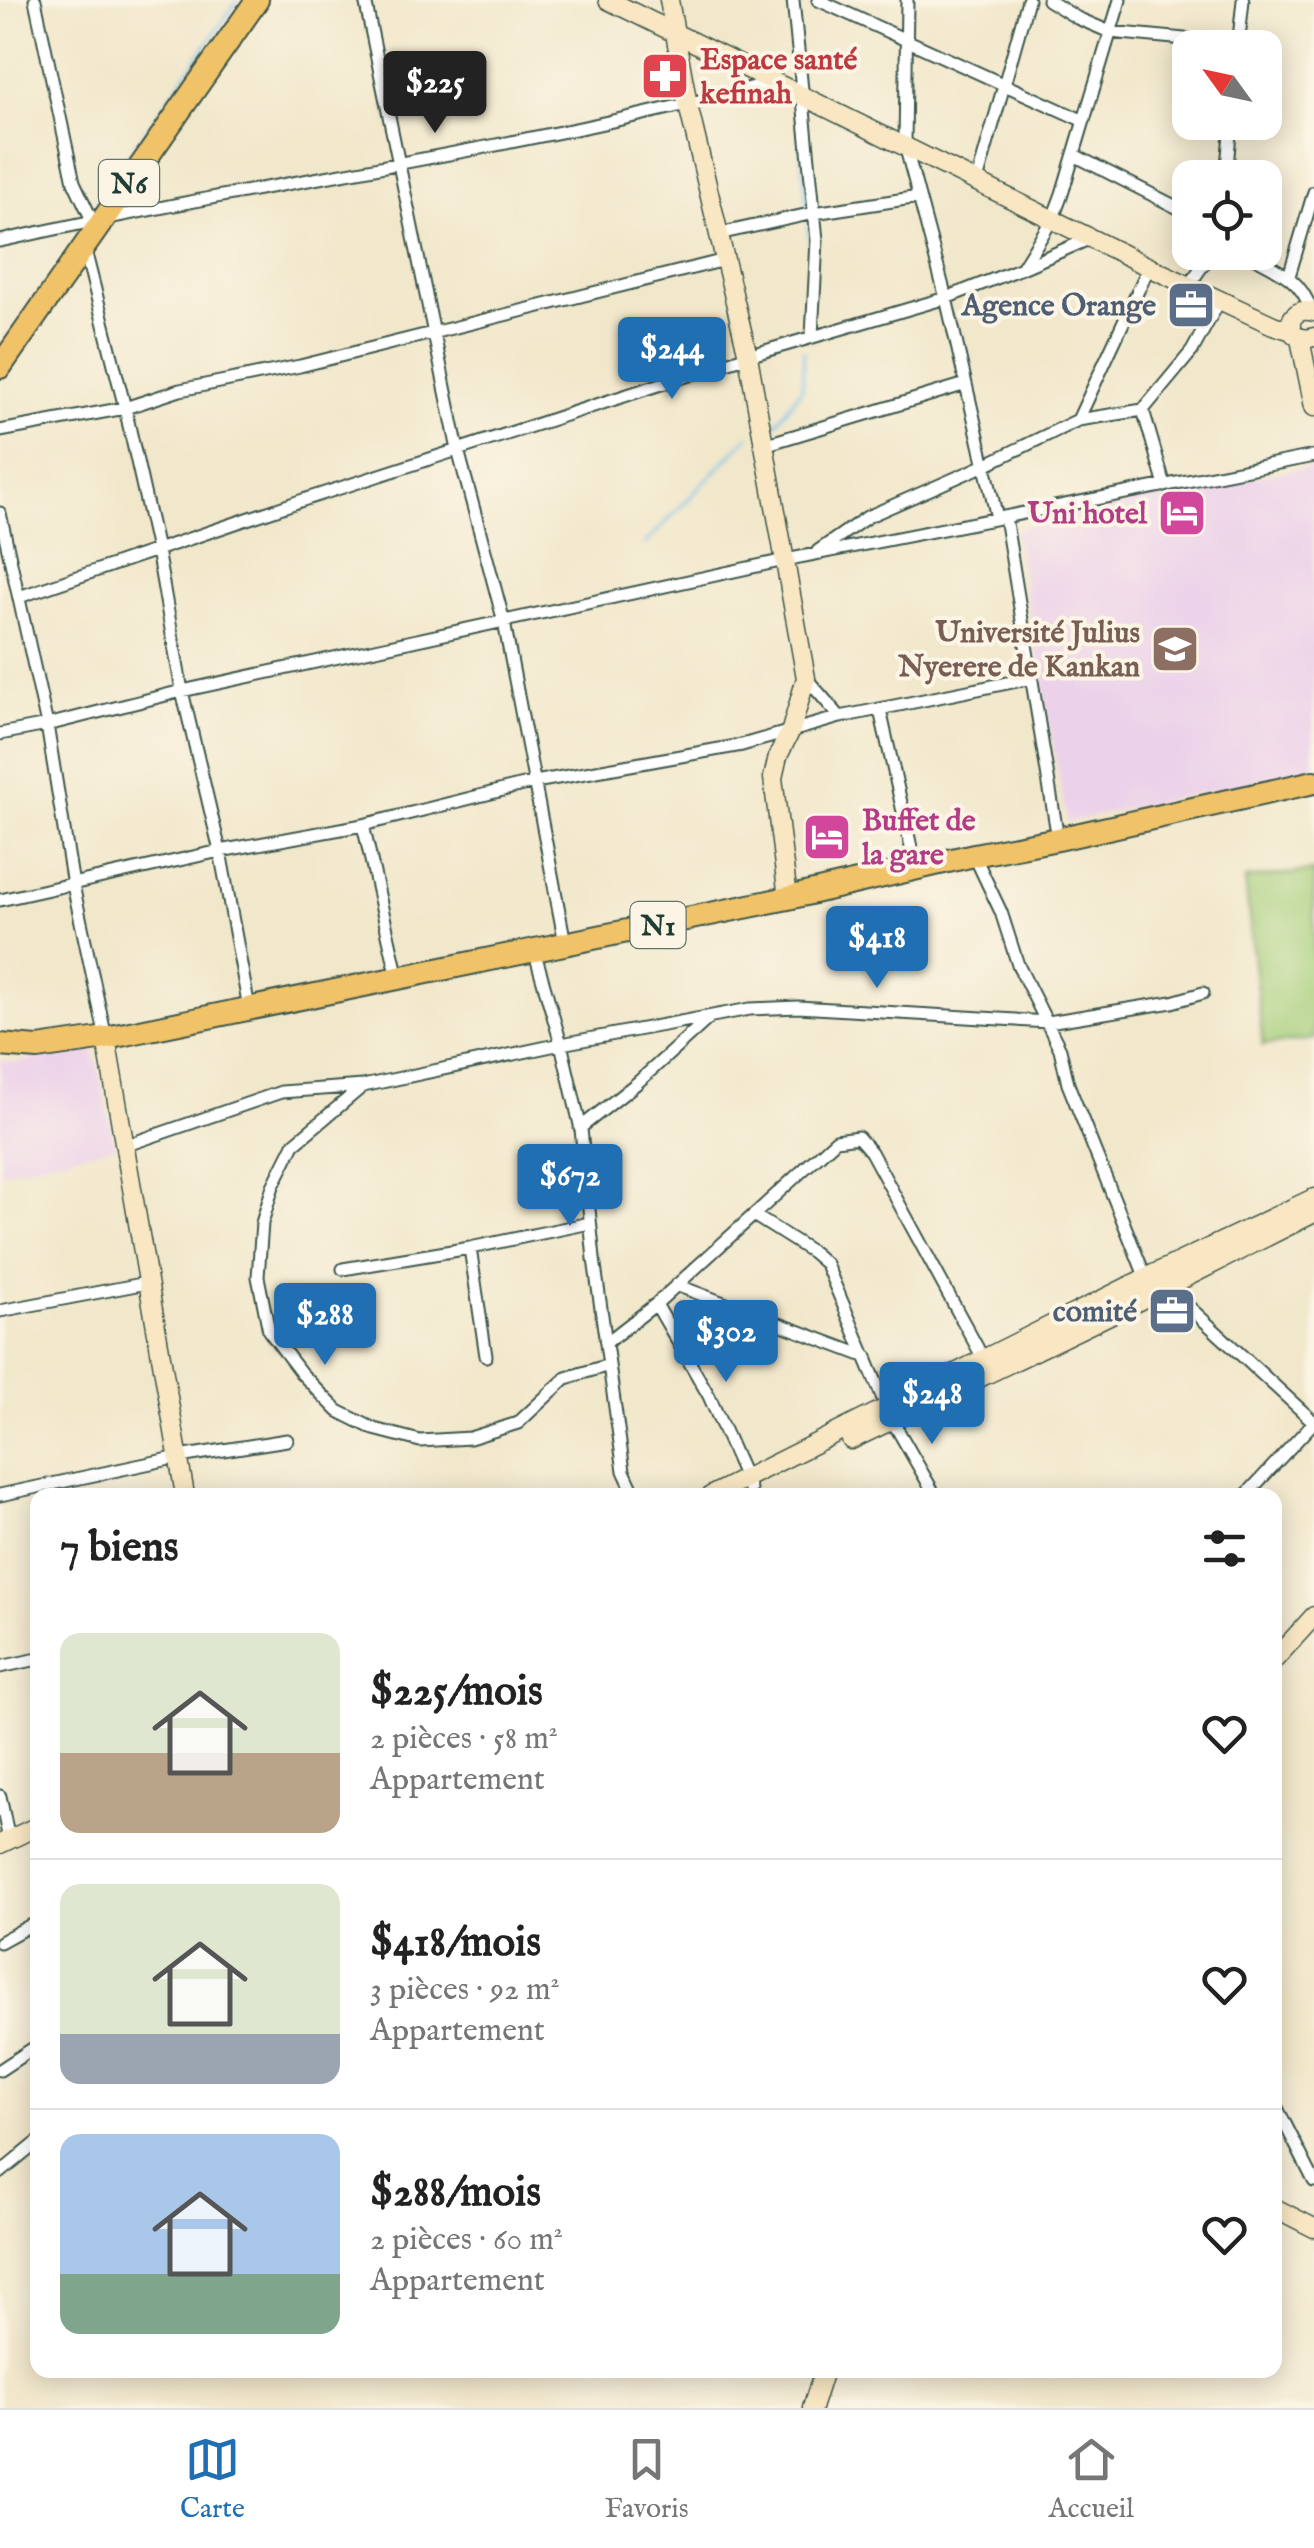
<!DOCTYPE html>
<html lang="fr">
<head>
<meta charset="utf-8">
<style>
  body { margin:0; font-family:"IM FELL English",serif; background:#f6f6f6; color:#222; height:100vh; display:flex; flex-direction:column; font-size:38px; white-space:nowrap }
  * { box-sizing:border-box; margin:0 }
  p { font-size:32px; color:#767676 }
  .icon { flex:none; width:55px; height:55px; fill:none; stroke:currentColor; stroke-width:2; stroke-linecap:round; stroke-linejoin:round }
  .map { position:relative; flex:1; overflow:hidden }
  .details { position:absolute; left:30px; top:1488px; width:1252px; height:890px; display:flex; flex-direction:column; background:#fff; border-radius:20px; box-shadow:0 5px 25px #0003 }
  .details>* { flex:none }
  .needle { width:65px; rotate:303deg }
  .tools { position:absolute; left:1172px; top:30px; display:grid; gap:20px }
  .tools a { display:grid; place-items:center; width:110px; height:110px; border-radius:20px; background:#fff; box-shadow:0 5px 25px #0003; font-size:50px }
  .price { position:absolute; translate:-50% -85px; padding:0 22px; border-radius:10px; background:#1f6fb2; color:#fff; font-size:32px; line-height:65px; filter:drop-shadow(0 2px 5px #0008) }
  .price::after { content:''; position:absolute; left:50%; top:60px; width:30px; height:22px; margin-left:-15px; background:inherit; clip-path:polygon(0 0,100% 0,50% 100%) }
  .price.active { background:#222; color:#fff }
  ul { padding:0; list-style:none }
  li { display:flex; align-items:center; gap:30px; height:250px; padding:0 30px }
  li+li { border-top:2px solid #e0e0e0 }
  li span { display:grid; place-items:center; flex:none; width:280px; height:200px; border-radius:20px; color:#555 }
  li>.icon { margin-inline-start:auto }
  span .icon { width:120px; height:120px; fill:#fffc; stroke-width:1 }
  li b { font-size:42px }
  h2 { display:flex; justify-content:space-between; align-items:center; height:120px; padding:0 30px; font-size:42px }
  .tabs { display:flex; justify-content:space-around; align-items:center; height:140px; border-top:2px solid #e0e0e0; background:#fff; font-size:28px; color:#767676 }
  .tabs a { display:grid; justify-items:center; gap:5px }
  .tabs .active { color:#1f6fb2 }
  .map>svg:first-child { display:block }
  .built { fill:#ecd1ea }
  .green { fill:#a5ce7a; stroke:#628657; stroke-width:2.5 }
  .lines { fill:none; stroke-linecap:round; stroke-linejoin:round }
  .stream { stroke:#72c1ed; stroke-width:2.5 }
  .street-casing { stroke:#3e564b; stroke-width:15 }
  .secondary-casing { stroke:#3e564b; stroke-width:21 }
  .highway-casing { stroke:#3e564b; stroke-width:26 }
  .street { stroke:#fff; stroke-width:11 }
  .secondary { stroke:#f9e7c3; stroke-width:18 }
  .highway { stroke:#f1c369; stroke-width:22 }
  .labels { text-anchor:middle; stroke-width:8; stroke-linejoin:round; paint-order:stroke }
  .shield { fill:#fcf5e5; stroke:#617469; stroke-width:2.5 }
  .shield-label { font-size:28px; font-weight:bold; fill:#1f3d34 }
  .health-label { font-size:30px; font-weight:bold; fill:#be3a42; stroke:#fcf5e5; text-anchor:start }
  .service-label { font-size:30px; font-weight:bold; fill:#4e5e75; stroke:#fcf5e5; text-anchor:end }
  .hotel-label { font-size:30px; font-weight:bold; fill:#b23c85; stroke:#fcf5e5; text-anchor:end }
  .education-label { font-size:30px; font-weight:bold; fill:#785e54; stroke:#fcf5e5; text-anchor:end }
</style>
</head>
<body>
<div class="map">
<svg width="1314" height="2408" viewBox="0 0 1314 2408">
  <rect width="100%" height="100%" fill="#fcf5e5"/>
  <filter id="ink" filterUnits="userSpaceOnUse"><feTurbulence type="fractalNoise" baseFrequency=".01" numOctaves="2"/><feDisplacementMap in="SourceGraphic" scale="20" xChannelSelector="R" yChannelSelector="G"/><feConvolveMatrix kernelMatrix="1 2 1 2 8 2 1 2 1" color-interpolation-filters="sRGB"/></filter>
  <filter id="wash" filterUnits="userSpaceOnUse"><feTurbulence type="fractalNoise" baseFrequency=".0048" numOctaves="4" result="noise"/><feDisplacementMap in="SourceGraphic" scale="40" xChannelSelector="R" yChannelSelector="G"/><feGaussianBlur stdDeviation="2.25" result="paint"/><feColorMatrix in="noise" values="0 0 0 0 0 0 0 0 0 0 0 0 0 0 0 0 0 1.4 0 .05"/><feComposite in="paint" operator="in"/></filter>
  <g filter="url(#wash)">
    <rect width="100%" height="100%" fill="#f1e7cb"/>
    <path class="built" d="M1314 466V768L1067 822 1014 530 1152 495Z
      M93 1046 115 1146 0 1172V1060L15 1063Z"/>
    <path class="green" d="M1314 871V1039L1263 1045 1245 879Z"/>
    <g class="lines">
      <path class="stream" d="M796 104 807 206
        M97 201 238 0
        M808 223 811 257
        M775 425 802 388 804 351
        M645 544 749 436"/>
    </g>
  </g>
  <g filter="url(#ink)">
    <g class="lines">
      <g class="street-casing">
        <path id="street" d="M35 0 74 182 92 220
          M365 0 458 450 504 622 565 943
          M793 0 817 240 812 336
          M818 0 1084 121
          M907 0 905 145 946 298 997 518
          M1048 0 1077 18 1110 32 1238 44
          M1238 48 1243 0
          M1074 155 1190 214
          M1226 178 1231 122
          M977 181 1028 0
          M718 234 814 213 919 197
          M0 241C256 183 519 151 773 82
          M85 250 125 408 157 550 182 691 220 851 249 1008
          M1244 252C1274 269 1300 276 1311 310
          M1022 268 1091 238
          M1289 276 1314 192
          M1189 285 1212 252
          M1143 410 1192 351 1220 300
          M1078 420 1143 410 1165 486
          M0 431 125 408 180 390 300 366 725 260
          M764 445 966 384
          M0 513 47 725 73 885 106 1038
          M1005 517 1058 839
          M818 551 867 517 985 465 1078 420 1149 267
          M19 597 300 501 748 356 946 298 1022 268 1053 218 1062 194 1120 0
          M806 678 840 717
          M880 710 916 869
          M0 734 47 725 182 691 785 560 1314 456
          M363 825 398 978
          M974 855 1001 912 1018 965 1060 1049 1068 1084 1147 1281
          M0 900 220 851 363 825 535 782 742 745 840 717 1032 678
          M534 950 561 1044 581 1129 594 1259 624 1471 635 1495
          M363 1086 294 1144 273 1186 262 1223 258 1277 269 1331 301 1373 338 1411 374 1429 420 1441 470 1438 518 1423 566 1378 609 1365
          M580 1128 637 1083 710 1017
          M124 1146 281 1092 363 1086 561 1044 750 1009 798 1007 1048 1022 1172 1002 1203 993
          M755 1216 812 1252 826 1264 892 1420 935 1495
          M470 1248 486 1356
          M343 1269 470 1248 590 1223
          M1163 1283 1314 1422 1246 1495
          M676 1285 867 1357
          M656 1304 709 1396 750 1489
          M0 1311 147 1283
          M607 1342 656 1304 836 1140 858 1137 871 1152 984 1360
          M0 1495 179 1457 287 1440
          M0 1667 38 1659
          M0 1796 9 1840
          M0 1942 29 1926
          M0 2070 38 2045
          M1275 2104 1314 2181
          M0 2173 38 2142"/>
      </g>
      <g class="secondary-casing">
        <path id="secondary" d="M608 0 1149 267 1273 325 1292 331
          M669 0 688 105 748 356 806 678 791 730 778 756 773 778 788 898
          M1314 312C1283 303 1283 347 1314 337
          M1300 339 1314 407
          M106 1038 185 1495
          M851 1440 1153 1294 1314 1213
          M712 1495 1145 1278 1314 1198
          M1275 1659 1314 1616
          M0 1844 38 1826
          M1275 2208 1314 2228
          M812 2408 824 2370"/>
      </g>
      <g class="highway-casing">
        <path id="highway" d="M0 367 257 0
          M0 1045 38 1048 106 1038 788 898 974 855 1058 839 1314 782"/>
      </g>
      <use href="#street" class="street"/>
      <use href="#secondary" class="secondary"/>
      <use href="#highway" class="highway"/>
    </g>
  </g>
  <defs>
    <g id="pharmacy-square" transform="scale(2.5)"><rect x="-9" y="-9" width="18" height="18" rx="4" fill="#e0444e" stroke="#fcf5e5"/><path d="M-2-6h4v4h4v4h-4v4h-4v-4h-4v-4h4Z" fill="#fff"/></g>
    <g id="office-square" transform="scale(2.5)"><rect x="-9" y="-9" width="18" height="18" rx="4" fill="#5c6f8a" stroke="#fcf5e5"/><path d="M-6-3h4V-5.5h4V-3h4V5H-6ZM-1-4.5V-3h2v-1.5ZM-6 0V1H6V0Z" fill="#fff"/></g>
    <g id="hotel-square" transform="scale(2.5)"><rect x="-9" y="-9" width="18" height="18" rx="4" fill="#d1479c" stroke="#fcf5e5"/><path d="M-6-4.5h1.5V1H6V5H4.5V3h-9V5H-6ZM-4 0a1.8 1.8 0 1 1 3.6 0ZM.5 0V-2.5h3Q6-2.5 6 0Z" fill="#fff"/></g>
    <g id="university-square" transform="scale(2.5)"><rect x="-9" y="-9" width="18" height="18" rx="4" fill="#8d6e63" stroke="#fcf5e5"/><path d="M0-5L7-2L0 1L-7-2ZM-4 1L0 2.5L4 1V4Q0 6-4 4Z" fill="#fff"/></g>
  </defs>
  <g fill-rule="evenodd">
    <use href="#pharmacy-square" x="665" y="76"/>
    <use href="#office-square" x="1191" y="305"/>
    <use href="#hotel-square" x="1182" y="513"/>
    <use href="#university-square" x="1175" y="649"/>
    <use href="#hotel-square" x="827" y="837"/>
    <use href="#office-square" x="1172" y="1311"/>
  </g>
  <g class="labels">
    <g class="shield">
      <rect x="99" y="160" width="60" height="46" rx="8"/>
      <rect x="630.5" y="902" width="55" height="46" rx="8"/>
    </g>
    <g class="shield-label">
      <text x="129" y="193">N6</text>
      <text x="658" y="935">N1</text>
    </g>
    <g class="health-label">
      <text x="700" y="69">Espace santé<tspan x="700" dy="34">kefinah</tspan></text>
    </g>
    <g class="service-label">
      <text x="1156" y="315">Agence Orange</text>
      <text x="1137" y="1321">comité</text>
    </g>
    <g class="hotel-label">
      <text x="1147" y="523">Uni hotel</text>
      <text x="862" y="830" text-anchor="start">Buffet de<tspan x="862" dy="34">la gare</tspan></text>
    </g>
    <g class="education-label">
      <text x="1140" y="642">Université Julius<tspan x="1140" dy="34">Nyerere de Kankan</tspan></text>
    </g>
  </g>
</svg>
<div class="tools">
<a><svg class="needle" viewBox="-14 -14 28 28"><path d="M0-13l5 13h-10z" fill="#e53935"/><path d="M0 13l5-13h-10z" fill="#767676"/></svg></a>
<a><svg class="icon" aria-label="locate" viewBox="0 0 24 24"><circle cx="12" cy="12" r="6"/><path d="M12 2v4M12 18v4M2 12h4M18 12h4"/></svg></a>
</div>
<b class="price active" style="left:435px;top:136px">$225</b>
<b class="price" style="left:672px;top:402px">$244</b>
<b class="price" style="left:877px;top:991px">$418</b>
<b class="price" style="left:570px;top:1229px">$672</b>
<b class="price" style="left:325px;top:1368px">$288</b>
<b class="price" style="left:726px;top:1385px">$302</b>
<b class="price" style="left:932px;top:1447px">$248</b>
<section class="details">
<h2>7 biens<svg class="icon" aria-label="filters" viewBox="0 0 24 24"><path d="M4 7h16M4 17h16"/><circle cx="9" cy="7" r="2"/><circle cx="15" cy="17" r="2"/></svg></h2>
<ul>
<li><span style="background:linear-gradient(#dfe7d0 60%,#b9a48a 0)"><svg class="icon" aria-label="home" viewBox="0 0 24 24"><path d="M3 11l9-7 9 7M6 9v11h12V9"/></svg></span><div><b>$225/mois</b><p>2 pièces · 58 m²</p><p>Appartement</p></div><svg class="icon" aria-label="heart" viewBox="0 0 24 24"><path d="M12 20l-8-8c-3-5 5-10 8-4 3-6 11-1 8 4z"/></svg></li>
<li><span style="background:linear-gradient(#dfe7d0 75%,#9aa5b1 0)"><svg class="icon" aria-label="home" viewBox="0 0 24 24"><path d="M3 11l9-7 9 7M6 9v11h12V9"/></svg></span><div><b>$418/mois</b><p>3 pièces · 92 m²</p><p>Appartement</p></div><svg class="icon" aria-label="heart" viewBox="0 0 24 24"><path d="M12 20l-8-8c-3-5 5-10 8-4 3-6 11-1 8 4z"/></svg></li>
<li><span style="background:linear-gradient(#a9c7e8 70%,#7fa58c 0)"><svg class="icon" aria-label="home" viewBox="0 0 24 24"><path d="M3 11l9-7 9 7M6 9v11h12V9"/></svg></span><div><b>$288/mois</b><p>2 pièces · 60 m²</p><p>Appartement</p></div><svg class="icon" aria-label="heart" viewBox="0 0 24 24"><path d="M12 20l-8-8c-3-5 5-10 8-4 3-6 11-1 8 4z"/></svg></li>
</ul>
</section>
</div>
<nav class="tabs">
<a class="active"><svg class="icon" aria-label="map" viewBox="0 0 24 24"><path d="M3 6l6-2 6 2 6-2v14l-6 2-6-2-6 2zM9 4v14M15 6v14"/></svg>Carte</a>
<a><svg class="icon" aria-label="saved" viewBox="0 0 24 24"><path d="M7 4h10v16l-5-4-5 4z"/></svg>Favoris</a>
<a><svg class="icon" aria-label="home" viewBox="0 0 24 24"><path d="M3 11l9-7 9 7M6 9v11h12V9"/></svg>Accueil</a>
</nav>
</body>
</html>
